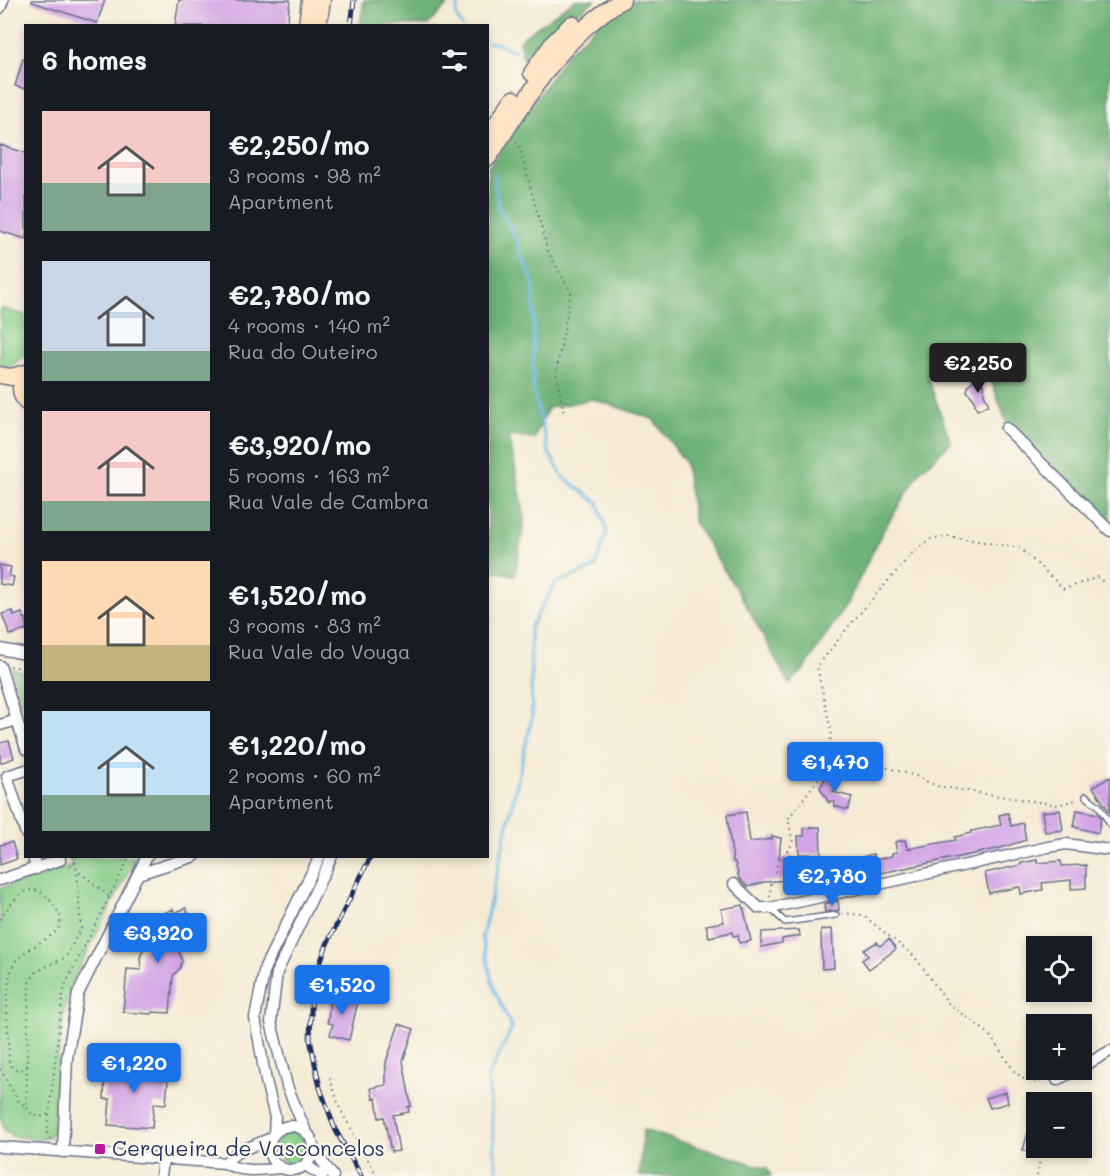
<!DOCTYPE html>
<html lang="en">
<head>
<meta charset="utf-8">
<style>
  body { margin:0; font-family:Mali,sans-serif; background:#242831; color:#f1f3f6; height:100vh; display:flex; flex-direction:column; font-size:22px; white-space:nowrap }
  * { box-sizing:border-box; margin:0 }
  p { font-size:20px; color:#9ea1a6 }
  .icon { flex:none; width:33px; height:33px; fill:none; stroke:currentColor; stroke-width:2; stroke-linecap:round; stroke-linejoin:round }
  .map { position:relative; flex:1; overflow:hidden }
  .side { position:absolute; left:24px; top:24px; width:465px; height:834px; display:flex; flex-direction:column; background:#171b24; border-radius:0px; box-shadow:0 3px 9px #0003 }
  .side>* { flex:none }
  .fabs { position:absolute; left:1026px; top:936px; display:grid; gap:12px }
  .fabs a { display:grid; place-items:center; width:66px; height:66px; border-radius:0px; background:#171b24; box-shadow:0 3px 9px #0003; font-size:30px }
  .price { position:absolute; translate:-50% -51px; padding:0 14px; border-radius:6px; background:#1a73e8; color:#fff; font-size:20px; line-height:39px; filter:drop-shadow(0 2px 3px #0008) }
  .price::after { content:''; position:absolute; left:50%; top:36px; width:18px; height:14px; margin-left:-9px; background:inherit; clip-path:polygon(0 0,100% 0,50% 100%) }
  .price.active { background:#222; color:#fff }
  ul { padding:0; list-style:none }
  li { display:flex; align-items:center; gap:18px; height:150px; padding:0 18px }
  li span { display:grid; place-items:center; flex:none; width:168px; height:120px; border-radius:0px; color:#555 }
  li>.icon { margin-inline-start:auto }
  span .icon { width:72px; height:72px; fill:#fffc; stroke-width:1 }
  li b { font-size:26px }
  h2 { display:flex; justify-content:space-between; align-items:center; height:72px; padding:0 18px; font-size:26px }
  .map>svg:first-child { display:block }
  .green { fill:#88cf8a; stroke:#527f74; stroke-width:1.5 }
  .forest { fill:#6eb276; stroke:#44706a; stroke-width:1.5 }
  .lines { fill:none; stroke-linecap:round; stroke-linejoin:round }
  .stream { stroke:#6bbae5; stroke-width:3 }
  .building { fill:#d2a3e6 }
  .lane-casing { stroke:#677188; stroke-width:8 }
  .street-casing { stroke:#677188; stroke-width:13 }
  .secondary-casing { stroke:#677188; stroke-width:19 }
  .path { stroke:#677188; stroke-width:2; stroke-dasharray:1.5 4.5; stroke-linecap:butt }
  .lane { stroke:#fff; stroke-width:5 }
  .street { stroke:#fff; stroke-width:10 }
  .secondary { stroke:#fee5c5; stroke-width:16 }
  .rail-casing { stroke:#1b2f5e; stroke-width:5 }
  .rail { stroke:#fbf7ec; stroke-width:3; stroke-dasharray:9; stroke-linecap:butt }
  .poi-dot { fill:#b5179e; stroke:#fbf7ec; stroke-width:2 }
  .labels { text-anchor:middle; stroke-width:4.5; stroke-linejoin:round; paint-order:stroke }
  .poi-label { font-size:21px; fill:#1b2f5e; stroke:#fbf7ec; text-anchor:start }
</style>
</head>
<body>
<div class="map">
<svg width="1110" height="1176" viewBox="0 0 1110 1176">
  <rect width="100%" height="100%" fill="#fbf7ec"/>
  <filter id="ink" filterUnits="userSpaceOnUse"><feTurbulence type="fractalNoise" baseFrequency=".0167" numOctaves="2"/><feDisplacementMap in="SourceGraphic" scale="12" xChannelSelector="R" yChannelSelector="G"/><feConvolveMatrix kernelMatrix="1 2 1 2 8 2 1 2 1" color-interpolation-filters="sRGB"/></filter>
  <filter id="wash" filterUnits="userSpaceOnUse"><feTurbulence type="fractalNoise" baseFrequency=".008" numOctaves="4" result="noise"/><feDisplacementMap in="SourceGraphic" scale="24" xChannelSelector="R" yChannelSelector="G"/><feGaussianBlur stdDeviation="1.35" result="paint"/><feColorMatrix in="noise" values="0 0 0 0 0 0 0 0 0 0 0 0 0 0 0 0 0 1.4 0 .05"/><feComposite in="paint" operator="in"/></filter>
  <g filter="url(#wash)">
    <rect width="100%" height="100%" fill="#f5ebd5"/>
    <path class="green" d="M0 308 25 315V355L10 367 0 365Z
      M11 669 25 672V715Z
      M69 857H136L75 976 67 999 60 1034 53 1131 49 1137 43 1139 12 1136 4 1129 0 1115V888L72 866Z
      M276 1148a15 15 0 1 1 30 0a15 15 0 1 1-30 0Z"/>
    <path class="forest" d="M364 0H452L428 25H360Z
      M575 0H595L555 29 532 62 523 58 519 40Z
      M635 0H1110V524L1066 478 1007 423 979 348 927 375 951 443 921 470 883 531 848 602 802 672 789 684 745 603 694 522 685 462 653 419 593 399 548 408 534 439 509 436 525 518 515 575 488 570V168L569 51 605 18Z
      M643 1130 767 1168 771 1176H639Z"/>
    <g class="lines">
      <path class="stream" d="M462 26 456 16 458 4 463 0
        M488 42 496 43 515 51
        M494 174 498 206 517 241 534 285 533 389 549 453 563 477 598 503 607 532 595 567 555 584 530 628 532 717 482 938 494 989 512 1028 488 1077 497 1176"/>
    </g>
    <g id="blocks">
      <path class="building" d="M32 0H105L97 23 32 2Z
        M179 0H290L287 26H175Z
        M23 59 26 60V89L15 86Z
        M0 145 26 153V239L0 231Z
        M975 380 984 385V394L989 405 977 410 973 398 967 391 969 384Z
        M0 565 11 567 9 576 14 577 12 586 0 584Z
        M13 611 14 616 22 613 24 618H26V630L10 635 2 614Z
        M9 741 14 758 0 763V743Z
        M828 773 837 777 833 792 852 797 848 810 834 806 835 802 830 801 829 803 820 788Z
        M1110 777V813L1093 787Z
        M1060 810 1063 830 1045 832 1042 812Z
        M1077 810 1098 814 1101 818 1098 833 1074 827Z
        M746 812 750 842 772 839V836L781 838 779 858 794 857V868L787 869 788 880 764 882 748 887 739 878 735 862H733L727 815Z
        M1008 813 1011 826 1023 823 1026 840 997 849 866 876 862 857 873 854 875 860 892 856V853L897 852 895 842 905 840 907 849 956 840 955 837 971 833V831L1001 825 999 815Z
        M820 827 821 854H799L798 836H804V828Z
        M12 842 17 859 0 865V845Z
        M1037 860V863L1061 861 1062 866 1086 865V888L1071 889V880L1042 883 1043 890 1021 894 1020 887 989 893 985 873 1021 865V863Z
        M838 901 839 910 825 912 824 904Z
        M743 905 751 941 739 943 738 935 733 936 732 932 709 937 706 925 724 922 721 909Z
        M186 908 197 938 177 945 182 961 180 968 173 976 170 1013 152 1012V1014L123 1012 127 969 141 970 140 958 142 951 151 941 144 922 173 909 174 913Z
        M832 929 834 968 822 969 821 930Z
        M799 930 800 936 782 939V943L761 947 762 932Z
        M889 939 896 949 869 969 862 960 868 956 864 950 877 942 880 946Z
        M330 994H342V997L358 1001 349 1040 330 1035 333 1024 328 1023Z
        M399 1024 414 1029 403 1061 411 1106 408 1107 409 1112 393 1115 399 1151 391 1152 384 1117 379 1118 376 1098 373 1099 371 1088 386 1085V1062Z
        M113 1063 162 1067 161 1080H168L166 1104 154 1103 152 1128 108 1125 110 1099H104L105 1075 112 1076Z
        M1006 1092 1008 1103 990 1108 986 1098Z
        M1034 1112H1036V1144L1032 1153 1023 1150Z"/>
    </g>
  </g>
  <g filter="url(#ink)">
    <use href="#blocks" fill-opacity="0" stroke="#677188" stroke-width="1.5"/>
    <g class="lines">
      <g class="lane-casing">
        <path id="lane" d="M1086 796 1099 806 1110 824
          M771 909 785 922 836 915"/>
      </g>
      <g class="street-casing">
        <path id="street" d="M0 8 3 0
          M1006 428 1110 531
          M0 649 26 654
          M0 666 26 749
          M0 725 17 720
          M26 770 7 776 26 834
          M33 856 36 869
          M138 874 195 856
          M0 880 60 860 59 856
          M734 884 759 908H770L1048 847 1066 844 1110 850
          M1082 1067 1110 1051
          M1057 1080 1076 1070
          M269 1148a22 22 0 1 1 44 0a22 22 0 1 1-44 0Z
          M306 1132 287 1086 271 1022 277 972 332 856
          M274 1134 275 1117 266 1081 255 1018 265 967 320 856
          M0 1147 225 1163C241 1173 262 1170 281 1168
          M313 1149 333 1176
          M63 1152 67 1058 78 994 147 856
          M225 1163 236 1153 271 1138
          M305 1165 323 1176
          M161 1176 163 1159"/>
      </g>
      <g class="secondary-casing">
        <path id="secondary" d="M307 26 310 0
          M318 26 322 0
          M532 73 554 42 572 24
          M488 136 513 99
          M488 158C526 99 561 37 622 0
          M26 374C20 383 19 393 26 402
          M0 375 11 377 26 373"/>
      </g>
      <path class="path" d="M516 141 519 145 548 252 571 292 556 373 564 414
        M10 666 26 669
        M881 766 916 776 936 786 1057 805 1079 799
        M73 856 77 870 110 897
        M776 872 777 864 793 843 788 819 819 778 832 735 817 667 848 627 914 551 931 539 947 536 1020 548 1064 589 1098 577 1104 583
        M770 897 771 881
        M842 913 863 915 915 957 948 1003 988 1033 1015 1072 1025 1080 1037 1082 1048 1079
        M0 919C14 899 31 874 52 903 57 910 62 915 60 924 57 939 23 946 13 966 3 986 9 1039 9 1063L14 1069 21 1070 27 1066 29 983 36 972 66 957 81 928 77 870 69 864
        M27 1066 26 1107 32 1114 40 1117 50 1114
        M0 1069 19 1102 25 1106
        M330 1078 340 1109 377 1176
        M1052 1102 1054 1091
        M50 1139 47 1132 63 995 66 983 130 856
        M1037 1176 1042 1148"/>
      <use href="#lane" class="lane"/>
      <use href="#street" class="street"/>
      <use href="#secondary" class="secondary"/>
      <g class="rail-casing">
        <path id="rail" d="M351 26 354 0
          M361 1176 335 1129 320 1088 310 1039 312 985 327 944 371 856"/>
      </g>
      <use href="#rail" class="rail"/>
    </g>
  </g>
  <rect class="poi-dot" x="94" y="1143" width="12" height="12" rx="3"/>
  <g class="labels">
    <g class="poi-label">
      <text x="112" y="1156">Cerqueira de Vasconcelos</text>
    </g>
  </g>
</svg>
<div class="fabs">
<a><svg class="icon" aria-label="locate" viewBox="0 0 24 24"><circle cx="12" cy="12" r="6"/><path d="M12 2v4M12 18v4M2 12h4M18 12h4"/></svg></a>
<a>+</a>
<a>−</a>
</div>
<b class="price active" style="left:978px;top:394px">€2,250</b>
<b class="price" style="left:835px;top:793px">€1,470</b>
<b class="price" style="left:832px;top:907px">€2,780</b>
<b class="price" style="left:158px;top:964px">€3,920</b>
<b class="price" style="left:342px;top:1016px">€1,520</b>
<b class="price" style="left:134px;top:1094px">€1,220</b>
<section class="side">
<h2>6 homes<svg class="icon" aria-label="filters" viewBox="0 0 24 24"><path d="M4 7h16M4 17h16"/><circle cx="9" cy="7" r="2"/><circle cx="15" cy="17" r="2"/></svg></h2>
<ul>
<li><span style="background:linear-gradient(#f6c9c9 60%,#7fa58c 0)"><svg class="icon" aria-label="home" viewBox="0 0 24 24"><path d="M3 11l9-7 9 7M6 9v11h12V9"/></svg></span><div><b>€2,250/mo</b><p>3 rooms · 98 m²</p><p>Apartment</p></div></li>
<li><span style="background:linear-gradient(#c9d6e8 75%,#7fa58c 0)"><svg class="icon" aria-label="home" viewBox="0 0 24 24"><path d="M3 11l9-7 9 7M6 9v11h12V9"/></svg></span><div><b>€2,780/mo</b><p>4 rooms · 140 m²</p><p>Rua do Outeiro</p></div></li>
<li><span style="background:linear-gradient(#f6c9c9 75%,#7fa58c 0)"><svg class="icon" aria-label="home" viewBox="0 0 24 24"><path d="M3 11l9-7 9 7M6 9v11h12V9"/></svg></span><div><b>€3,920/mo</b><p>5 rooms · 163 m²</p><p>Rua Vale de Cambra</p></div></li>
<li><span style="background:linear-gradient(#ffd9b3 70%,#c2b280 0)"><svg class="icon" aria-label="home" viewBox="0 0 24 24"><path d="M3 11l9-7 9 7M6 9v11h12V9"/></svg></span><div><b>€1,520/mo</b><p>3 rooms · 83 m²</p><p>Rua Vale do Vouga</p></div></li>
<li><span style="background:linear-gradient(#bfe0f5 70%,#7fa58c 0)"><svg class="icon" aria-label="home" viewBox="0 0 24 24"><path d="M3 11l9-7 9 7M6 9v11h12V9"/></svg></span><div><b>€1,220/mo</b><p>2 rooms · 60 m²</p><p>Apartment</p></div></li>
</ul>
</section>
</div>
</body>
</html>
